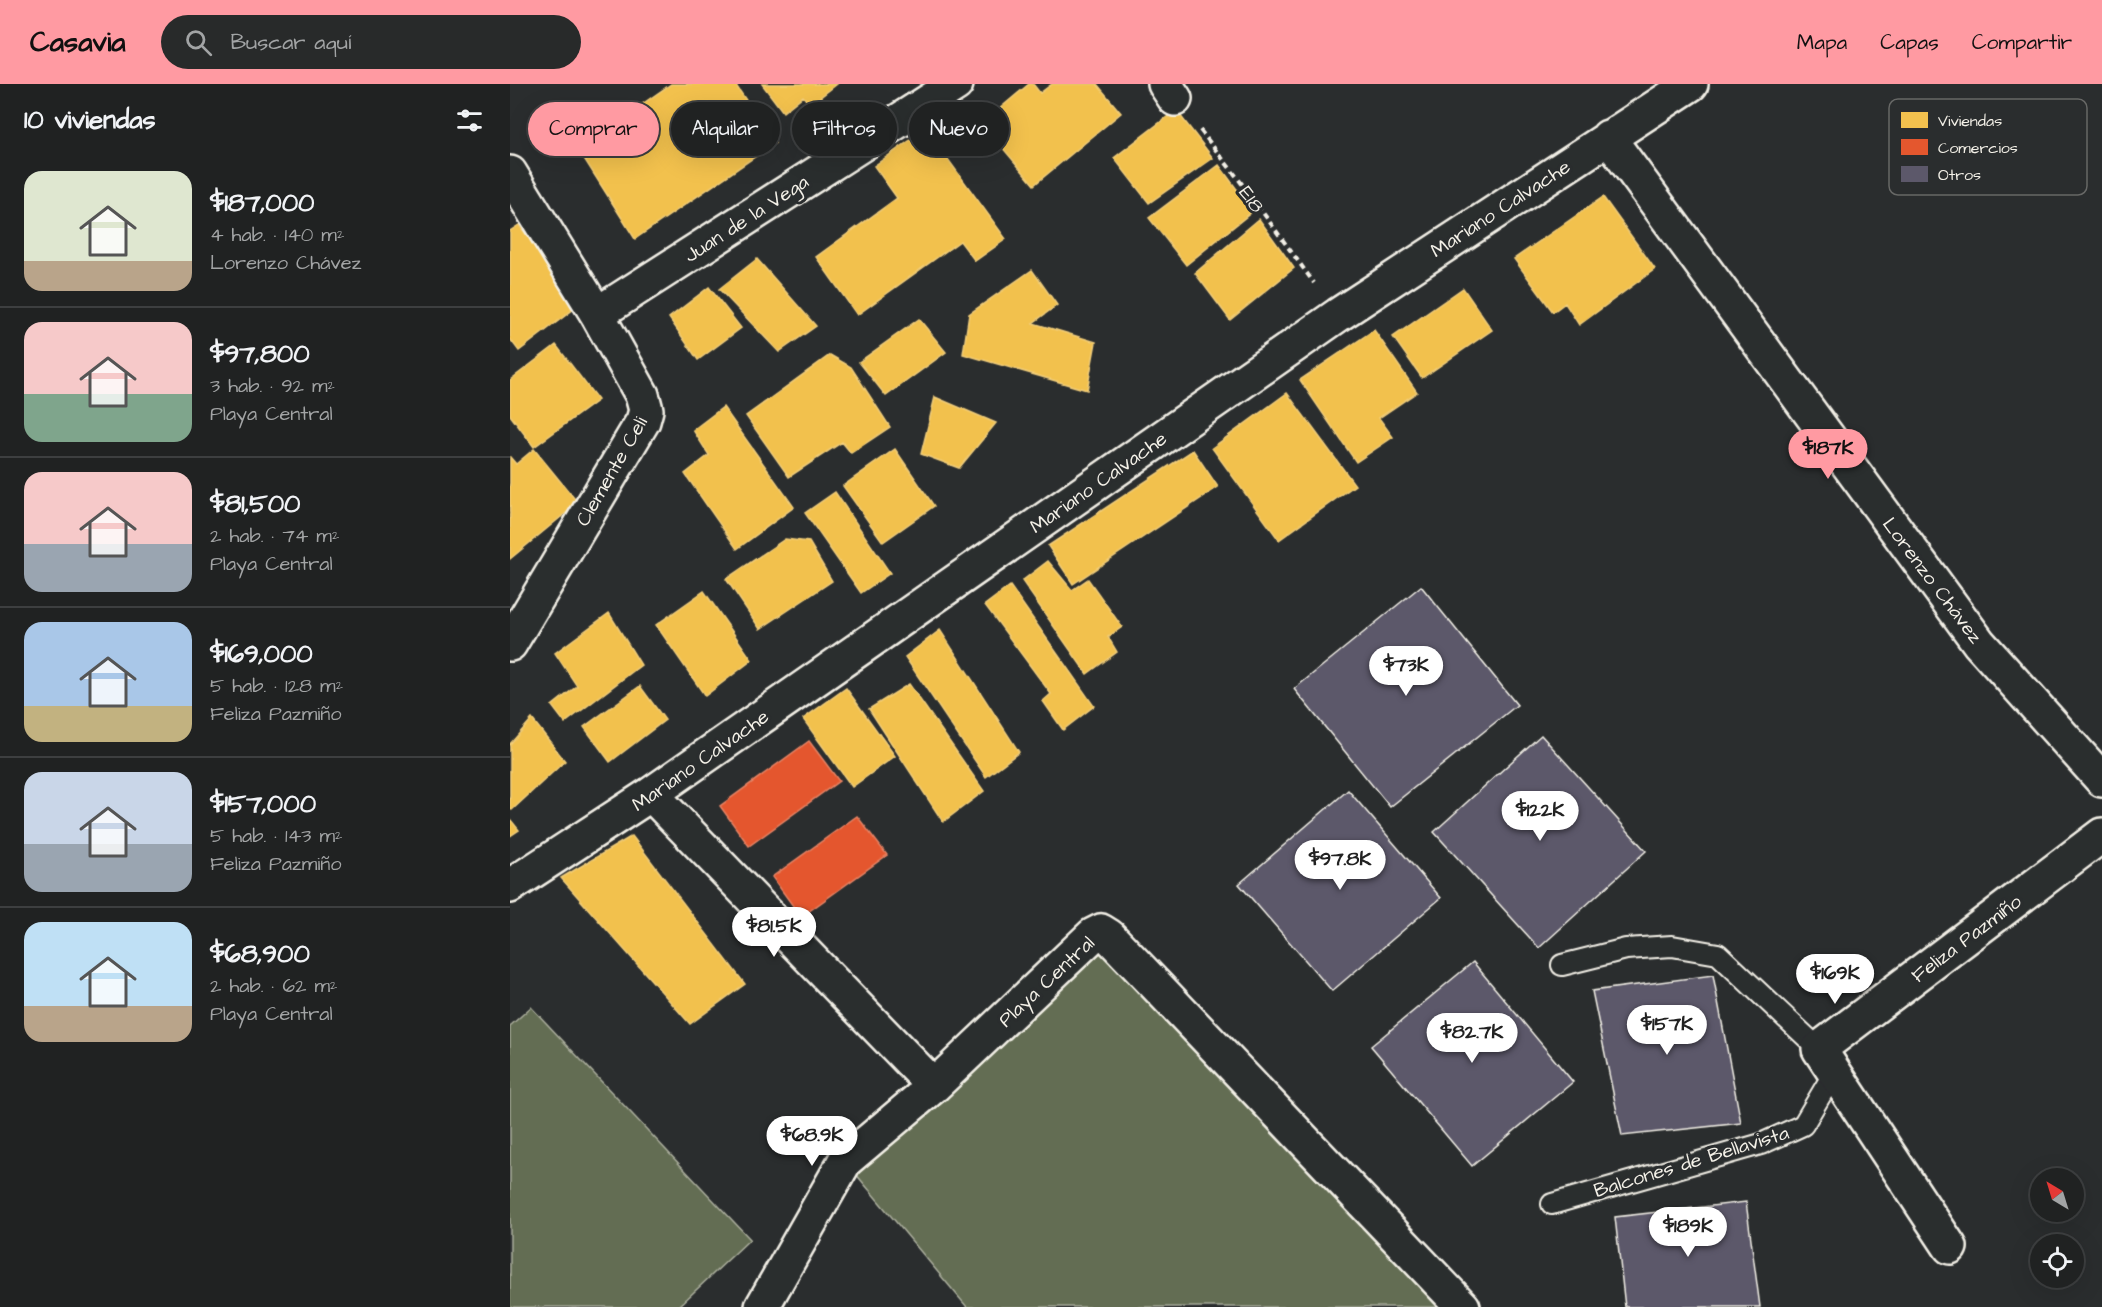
<!DOCTYPE html>
<html lang="es">
<head>
<meta charset="utf-8">
<style>
  body { margin:0; font-family:"Architects Daughter",sans-serif; background:#282a2a; color:#f1f3f6; height:100vh; display:flex; flex-direction:column; font-size:22px; white-space:nowrap }
  * { box-sizing:border-box; margin:0 }
  p { font-size:20px; color:#a2a4a5 }
  .icon { flex:none; width:33px; height:33px; fill:none; stroke:currentColor; stroke-width:2; stroke-linecap:round; stroke-linejoin:round }
  .map { position:relative; flex:1; overflow:hidden }
  .side { display:flex; flex-direction:column; background:#202222; width:510px }
  .side>* { flex:none }
  .guide { position:absolute; left:18px; top:18px; width:570px; height:54px; display:flex; gap:12px }
  .needle { width:39px; rotate:322deg }
  .tools { position:absolute; left:1520px; top:1084px; display:grid; gap:12px }
  .tools a { display:grid; place-items:center; width:54px; height:54px; border-radius:50%; background:#202222; box-shadow:0 6px 24px #0002,0 0 0 2px #3d3f40; font-size:30px }
  .price { position:absolute; translate:-50% -51px; padding:0 14px; border-radius:21px; background:#fff; color:#222; font-size:20px; line-height:39px; filter:drop-shadow(0 2px 3px #0008) }
  .price::after { content:''; position:absolute; left:50%; top:36px; width:18px; height:14px; margin-left:-9px; background:inherit; clip-path:polygon(0 0,100% 0,50% 100%) }
  .price.selected { background:#ff9aa2; color:#111 }
  ul { padding:0; list-style:none }
  li { display:flex; align-items:center; gap:18px; height:150px; padding:0 24px }
  li+li { border-top:2px solid #3d3f40 }
  li span { display:grid; place-items:center; flex:none; width:168px; height:120px; border-radius:18px; color:#555 }
  li>.icon { margin-inline-start:auto }
  span .icon { width:72px; height:72px; fill:#fffc; stroke-width:1 }
  li b { font-size:26px }
  h2 { display:flex; justify-content:space-between; align-items:center; height:72px; padding:0 24px; font-size:26px }
  .tag { padding:0 21px; border-radius:27px; background:#202222; box-shadow:0 6px 24px #0002,0 0 0 2px #3d3f40; font-size:21px; line-height:54px }
  .tag.selected { background:#ff9aa2; color:#111 }
  header { display:flex; align-items:center; gap:36px; box-sizing:border-box; height:84px; padding:0 30px; background:#ff9aa2; color:#111 }
  header strong { font-size:28px }
  nav { display:flex; gap:33px; margin-inline-start:auto; font-size:21px }
  .search { width:420px; height:54px; background:#282a2a; display:flex; align-items:center; gap:15px; box-sizing:border-box; padding:0 21px; border-radius:33px; color:#a2a4a5; font-size:22px }
  main { display:flex; flex:1; min-height:0 }
  .map>svg:first-child { display:block }
  .green { fill:#636d53; stroke:#acaf9e; stroke-width:1.5 }
  .homes { fill:#f2c14e; stroke:#f3cf7c; stroke-width:1.5 }
  .shops { fill:#e4572e; stroke:#e98566; stroke-width:1.5 }
  .building { fill:#5c586a; stroke:#f4f1e8; stroke-width:1.5 }
  .lines { fill:none; stroke-linecap:round; stroke-linejoin:round }
  .lane-casing { stroke:#f4f1e8; stroke-width:24 }
  .street-casing { stroke:#f4f1e8; stroke-width:38 }
  .path { stroke:#f4f1e8; stroke-width:4; stroke-dasharray:6 4.5; stroke-linecap:butt }
  .lane { stroke:#2a2d2e; stroke-width:20 }
  .street { stroke:#2a2d2e; stroke-width:33 }
  .labels { text-anchor:middle; stroke-width:6; stroke-linejoin:round; paint-order:stroke }
  .street-label { font-size:20px; fill:#f4f1e8; stroke:#2a2d2e }
  .key { fill:#2a2d2e; stroke:#676866; stroke-width:1.5 }
  .key-label { font-size:16px; fill:#f4f1e8 }
</style>
</head>
<body>
<header>
<strong>Casavia</strong>
<div class="search"><svg class="icon" aria-label="search" viewBox="0 0 24 24"><circle cx="10" cy="10" r="6"/><path d="M15 15l6 6"/></svg>Buscar aquí</div>
<nav><a>Mapa</a><a>Capas</a><a>Compartir</a></nav>
</header>
<main>
<section class="side">
<h2>10 viviendas<svg class="icon" aria-label="filters" viewBox="0 0 24 24"><path d="M4 7h16M4 17h16"/><circle cx="9" cy="7" r="2"/><circle cx="15" cy="17" r="2"/></svg></h2>
<ul>
<li><span style="background:linear-gradient(#dfe7d0 75%,#b9a48a 0)"><svg class="icon" aria-label="home" viewBox="0 0 24 24"><path d="M3 11l9-7 9 7M6 9v11h12V9"/></svg></span><div><b>$187,000</b><p>4 hab. · 140 m²</p><p>Lorenzo Chávez</p></div></li>
<li><span style="background:linear-gradient(#f6c9c9 60%,#7fa58c 0)"><svg class="icon" aria-label="home" viewBox="0 0 24 24"><path d="M3 11l9-7 9 7M6 9v11h12V9"/></svg></span><div><b>$97,800</b><p>3 hab. · 92 m²</p><p>Playa Central</p></div></li>
<li><span style="background:linear-gradient(#f6c9c9 60%,#9aa5b1 0)"><svg class="icon" aria-label="home" viewBox="0 0 24 24"><path d="M3 11l9-7 9 7M6 9v11h12V9"/></svg></span><div><b>$81,500</b><p>2 hab. · 74 m²</p><p>Playa Central</p></div></li>
<li><span style="background:linear-gradient(#a9c7e8 70%,#c2b280 0)"><svg class="icon" aria-label="home" viewBox="0 0 24 24"><path d="M3 11l9-7 9 7M6 9v11h12V9"/></svg></span><div><b>$169,000</b><p>5 hab. · 128 m²</p><p>Feliza Pazmiño</p></div></li>
<li><span style="background:linear-gradient(#c9d6e8 60%,#9aa5b1 0)"><svg class="icon" aria-label="home" viewBox="0 0 24 24"><path d="M3 11l9-7 9 7M6 9v11h12V9"/></svg></span><div><b>$157,000</b><p>5 hab. · 143 m²</p><p>Feliza Pazmiño</p></div></li>
<li><span style="background:linear-gradient(#bfe0f5 70%,#b9a48a 0)"><svg class="icon" aria-label="home" viewBox="0 0 24 24"><path d="M3 11l9-7 9 7M6 9v11h12V9"/></svg></span><div><b>$68,900</b><p>2 hab. · 62 m²</p><p>Playa Central</p></div></li>
</ul>
</section>
<div class="map">
<svg width="1592" height="1223" viewBox="0 0 1592 1223">
  <rect width="100%" height="100%" fill="#2a2d2e"/>
  <filter id="ink" filterUnits="userSpaceOnUse"><feTurbulence type="fractalNoise" baseFrequency=".0167" numOctaves="2"/><feDisplacementMap in="SourceGraphic" scale="12" xChannelSelector="R" yChannelSelector="G"/><feConvolveMatrix kernelMatrix="1 2 1 2 8 2 1 2 1" color-interpolation-filters="sRGB"/></filter>
  <g filter="url(#ink)">
    <path class="green" d="M599 852 941 1223H457L335 1077Z
      M21 923 240 1155 168 1223H0V942Z"/>
    <path class="homes" d="M161 0H225L265 59 125 155 68 65Z
      M252 0H327L300 21 293 12 273 28Z
      M519 0H523L530 9 542 0H587L611 29 524 101 481 50 491 42 482 31Z
      M666 26 703 74 639 119 604 74Z
      M416 45 496 155 465 177 450 157 347 231 306 173 387 114 364 82Z
      M709 81 743 127 676 181 639 134Z
      M1093 113 1145 185 1069 241 1055 219 1043 228 1004 175Z
      M749 135 784 184 720 236 685 189Z
      M9 141 69 221 9 267 0 255V147Z
      M247 175 306 242 269 268 209 205Z
      M522 186 547 221 523 239 586 258 577 306 453 270 459 230Z
      M199 203 231 244 188 276 159 234Z
      M953 204 982 246 912 294 883 253Z
      M409 235 436 268 376 312 349 278Z
      M864 246 907 308 869 334 883 353 846 378 790 296Z
      M46 261 88 316 24 363 0 331V296Z
      M320 271 341 283 380 343 341 369 332 358 279 393 236 332Z
      M777 309 845 401 769 456 702 364Z
      M425 313 486 339 449 384 411 370Z
      M213 323 284 423 227 465 175 390 199 371 183 346Z
      M24 365 68 419 0 475V373L6 380Z
      M385 365 424 422 373 458 333 402Z
      M683 366 708 403 563 500 538 462Z
      M325 408 380 489 351 509 295 429Z
      M275 455 299 458 322 497 250 545 216 495Z
      M538 477 562 506 578 495 612 543 598 553 607 568 577 590 512 497Z
      M500 502 584 622 553 646 533 617 541 610 475 521Z
      M194 507 242 576 195 612 146 541Z
      M99 529 131 581 55 639 42 622 67 602 45 569Z
      M430 546 509 668 476 693 395 573Z
      M399 600 474 707 433 738 359 625Z
      M130 602 155 636 100 678 74 643Z
      M336 604 385 672 342 703 293 635Z
      M22 635 55 677 2 726 0 724V660Z
      M0 735 9 746 0 752Z
      M122 752 235 900 180 940 51 794Z"/>
    <path class="shops" d="M299 657 329 697 239 762 210 722Z
      M347 732 377 771 291 833 262 793Z"/>
    <path class="building" d="M911 502 1007 621 880 723 784 605Z
      M1031 651 1136 767 1029 864 924 748Z
      M838 706 931 814 822 907 729 800Z
      M963 878 1063 998 962 1082 861 962Z
      M1203 891 1231 1039 1112 1052 1082 907Z
      M1236 1118 1250 1223H1115L1105 1133Z"/>
    <g class="lines">
      <g class="lane-casing">
        <path id="lane" d="M1052 881 1116 865 1162 862 1208 870 1309 965
          M1042 1120 1251 1060 1293 1041 1325 987"/>
      </g>
      <g class="street-casing">
        <path id="street" d="M655 0 665 15
          M1098 53 1469 559 1592 696
          M0 89 87 230 132 311 136 326 133 337 0 560
          M87 230 446 0
          M141 710 424 1002
          M0 802 141 710 828 231 1181 0
          M1440 1163 1309 965 1592 751
          M252 1223 335 1077 424 1002 583 851 591 847 599 852 953 1223"/>
      </g>
      <path class="path" d="M690 46 727 93 804 199"/>
      <use href="#lane" class="lane"/>
      <use href="#street" class="street"/>
    </g>
  </g>
  <g class="labels">
    <g class="street-label">
      <text transform="translate(742 115) rotate(54)" y="7">E18</text>
      <text transform="translate(990 124) rotate(-33)" y="7">Mariano Calvache</text>
      <text transform="translate(236 134) rotate(-33)" y="7">Juan de la Vega</text>
      <text transform="translate(101 387) rotate(-60)" y="7">Clemente Celi</text>
      <text transform="translate(588 398) rotate(-35)" y="7">Mariano Calvache</text>
      <text transform="translate(1423 496) rotate(53)" y="7">Lorenzo Chávez</text>
      <text transform="translate(190 676) rotate(-35)" y="7">Mariano Calvache</text>
      <text transform="translate(1456 854) rotate(-37)" y="7">Feliza Pazmiño</text>
      <text transform="translate(536 897) rotate(-43)" y="7">Playa Central</text>
      <text transform="translate(1181 1077) rotate(-17)" y="7">Balcones de Bellavista</text>
    </g>
  </g>
  <rect x="1379" y="15" width="198" height="96" rx="9" class="key"/>
  <rect x="1391" y="28" width="27" height="16" fill="#f2c14e"/>
  <rect x="1391" y="55" width="27" height="16" fill="#e4572e"/>
  <rect x="1391" y="82" width="27" height="16" fill="#5c586a"/>
  <g class="key-label">
    <text x="1428" y="42">Viviendas</text>
    <text x="1428" y="69">Comercios</text>
    <text x="1428" y="96">Otros</text>
  </g>
</svg>
<div class="tools">
<a><svg class="needle" viewBox="-14 -14 28 28"><path d="M0-13l5 13h-10z" fill="#e53935"/><path d="M0 13l5-13h-10z" fill="#a2a4a5"/></svg></a>
<a><svg class="icon" aria-label="locate" viewBox="0 0 24 24"><circle cx="12" cy="12" r="6"/><path d="M12 2v4M12 18v4M2 12h4M18 12h4"/></svg></a>
</div>
<b class="price selected" style="left:1318px;top:396px">$187K</b>
<b class="price" style="left:896px;top:613px">$73K</b>
<b class="price" style="left:1030px;top:758px">$122K</b>
<b class="price" style="left:830px;top:807px">$97.8K</b>
<b class="price" style="left:264px;top:874px">$81.5K</b>
<b class="price" style="left:1325px;top:921px">$169K</b>
<b class="price" style="left:1157px;top:972px">$157K</b>
<b class="price" style="left:962px;top:980px">$82.7K</b>
<b class="price" style="left:302px;top:1083px">$68.9K</b>
<b class="price" style="left:1178px;top:1174px">$189K</b>
<div class="guide">
<a class="tag selected">Comprar</a>
<a class="tag">Alquilar</a>
<a class="tag">Filtros</a>
<a class="tag">Nuevo</a>
</div>
</div>
</main>
</body>
</html>
